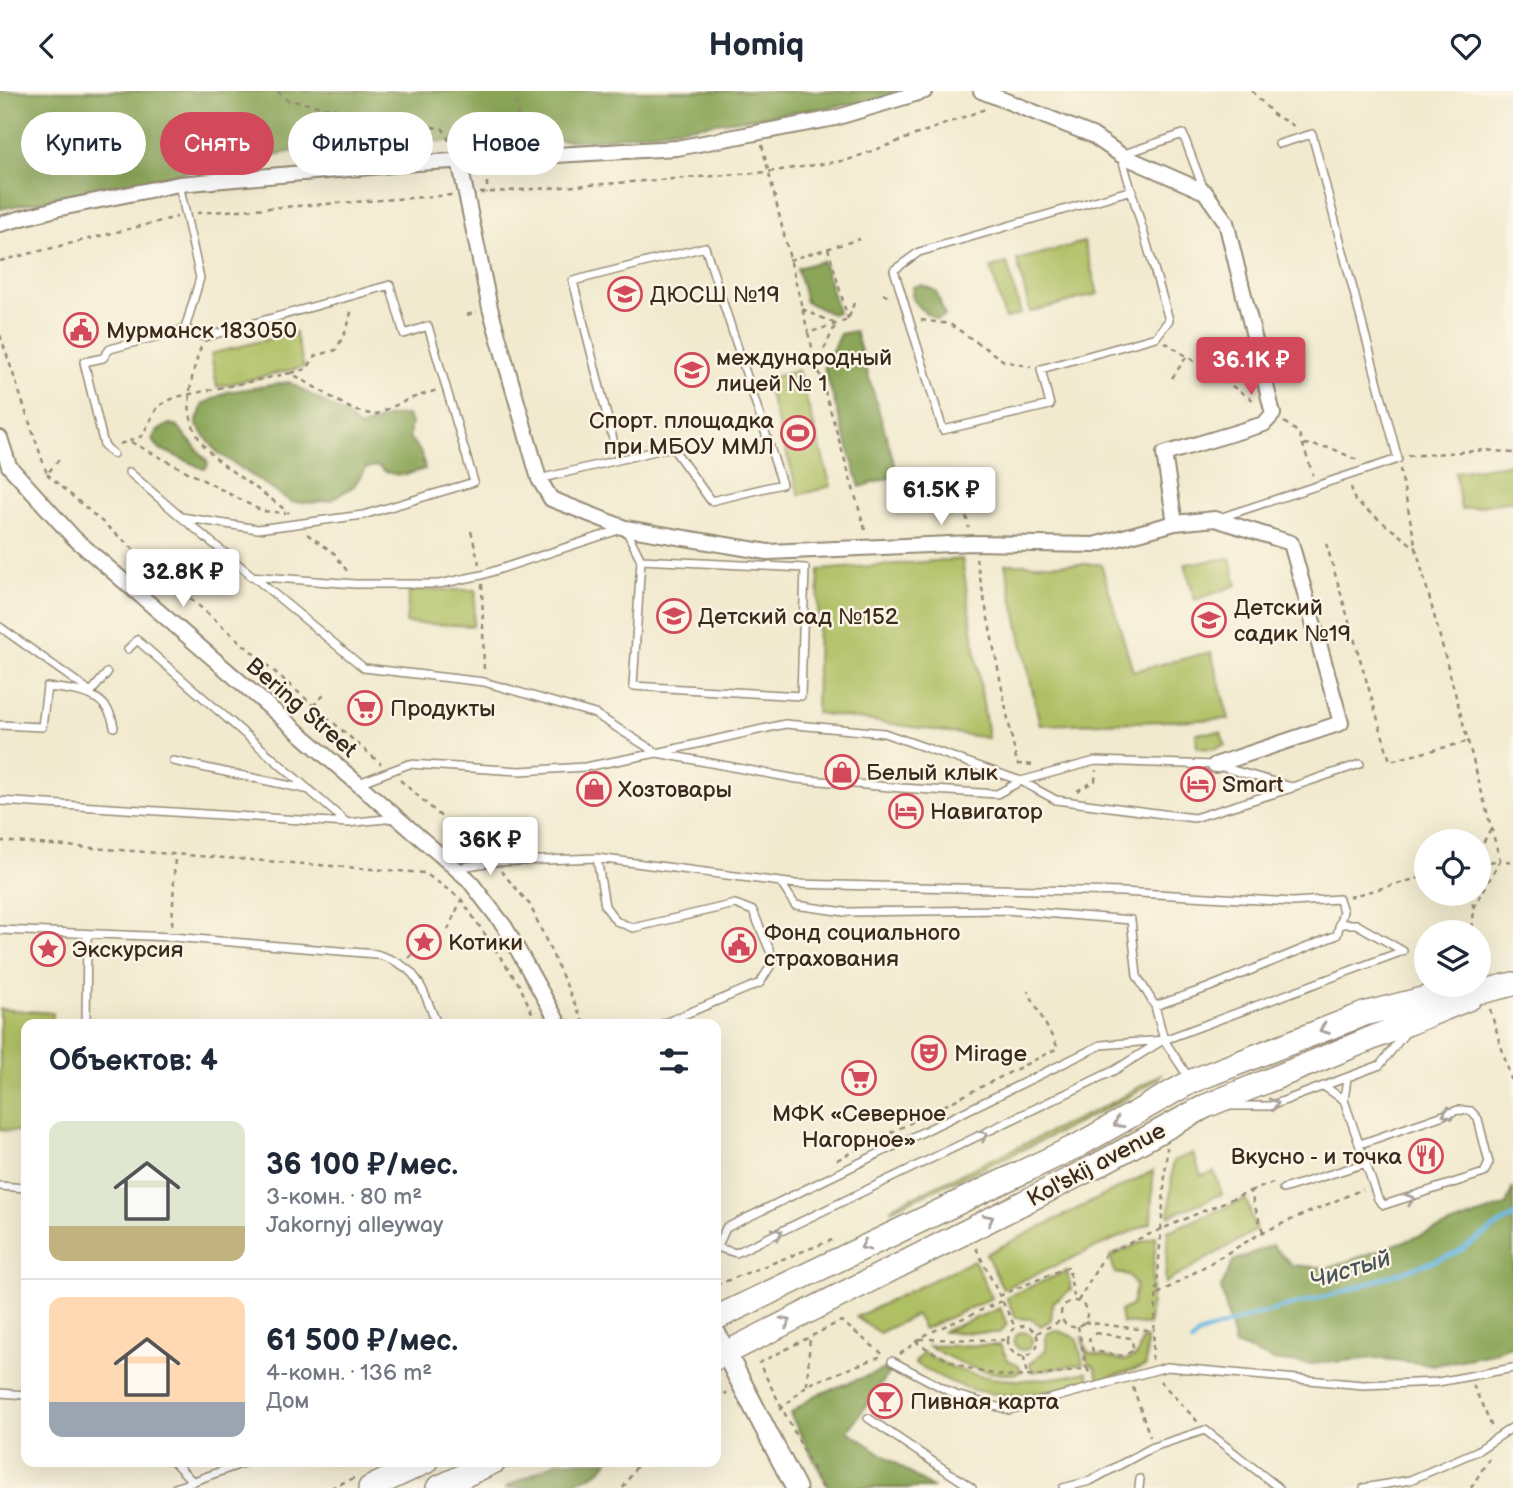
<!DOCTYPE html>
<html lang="ru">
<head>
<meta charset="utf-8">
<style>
  body { margin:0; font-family:"Balsamiq Sans",sans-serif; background:#f2f2f3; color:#1f2937; height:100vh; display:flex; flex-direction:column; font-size:26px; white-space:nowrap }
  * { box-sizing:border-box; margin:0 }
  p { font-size:23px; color:#747a83 }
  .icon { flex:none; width:38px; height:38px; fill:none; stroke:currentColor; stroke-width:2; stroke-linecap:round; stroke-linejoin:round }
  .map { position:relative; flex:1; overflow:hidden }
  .panel { position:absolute; left:21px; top:928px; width:700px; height:448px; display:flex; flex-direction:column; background:#fff; border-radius:14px; box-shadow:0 7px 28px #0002 }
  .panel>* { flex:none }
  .top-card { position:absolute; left:21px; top:21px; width:700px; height:63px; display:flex; gap:14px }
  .buttons { position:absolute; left:1414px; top:738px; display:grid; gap:14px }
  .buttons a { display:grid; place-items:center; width:77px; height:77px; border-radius:50%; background:#fff; box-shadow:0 7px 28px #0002; font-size:35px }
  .price { position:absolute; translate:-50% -60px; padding:0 16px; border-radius:7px; background:#fff; color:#222; font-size:23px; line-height:46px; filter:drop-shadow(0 2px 4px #0008) }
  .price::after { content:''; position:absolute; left:50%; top:42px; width:21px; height:16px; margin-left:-10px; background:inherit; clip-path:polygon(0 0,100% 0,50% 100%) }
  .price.current { background:#d1495b; color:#fff }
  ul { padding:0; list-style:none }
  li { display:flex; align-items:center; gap:21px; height:175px; padding:0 28px }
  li+li { border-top:2px solid #e0e1e3 }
  li span { display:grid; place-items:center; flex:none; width:196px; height:140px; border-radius:14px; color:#555 }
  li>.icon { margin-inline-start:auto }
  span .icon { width:84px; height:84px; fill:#fffc; stroke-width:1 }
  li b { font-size:30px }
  h2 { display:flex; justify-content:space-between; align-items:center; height:84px; padding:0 28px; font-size:30px }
  .chip { padding:0 24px; border-radius:32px; background:#fff; box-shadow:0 7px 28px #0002; font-size:24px; line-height:63px }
  .chip.current { background:#d1495b; color:#fff }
  header { display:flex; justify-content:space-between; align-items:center; height:91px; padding:0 28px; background:#fff; font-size:32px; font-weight:700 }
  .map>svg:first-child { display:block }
  .green { fill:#afbf63; stroke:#757440; stroke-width:2 }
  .forest { fill:#8ba659; stroke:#63683c; stroke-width:2 }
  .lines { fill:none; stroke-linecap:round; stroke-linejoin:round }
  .stream { stroke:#68b6e2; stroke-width:4.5 }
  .lane-casing { stroke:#968a76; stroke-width:10 }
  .street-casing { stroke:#968a76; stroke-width:18 }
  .secondary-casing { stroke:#968a76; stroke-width:23 }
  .primary-casing { stroke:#968a76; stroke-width:26 }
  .path { stroke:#968a76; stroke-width:2.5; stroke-dasharray:5 5; stroke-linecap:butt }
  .lane { stroke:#fff; stroke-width:7 }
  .street { stroke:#fff; stroke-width:14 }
  .secondary { stroke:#fff; stroke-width:19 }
  .primary { stroke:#fff; stroke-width:23 }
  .oneway { stroke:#a79f9a }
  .labels { text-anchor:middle; stroke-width:5; stroke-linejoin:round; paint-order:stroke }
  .poi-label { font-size:23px; fill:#3b2a1e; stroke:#fcf5e5; text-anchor:start }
  .street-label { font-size:23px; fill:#3b2a1e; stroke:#fcf5e5 }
  .water-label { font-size:24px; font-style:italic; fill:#485459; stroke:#fcf5e5 }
</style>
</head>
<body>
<header><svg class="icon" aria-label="back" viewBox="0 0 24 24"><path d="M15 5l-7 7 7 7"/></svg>Homiq<svg class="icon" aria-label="heart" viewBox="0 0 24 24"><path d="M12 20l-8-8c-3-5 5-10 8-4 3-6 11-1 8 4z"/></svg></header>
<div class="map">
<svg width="1513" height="1397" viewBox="0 0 1513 1397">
  <rect width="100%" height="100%" fill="#fcf5e5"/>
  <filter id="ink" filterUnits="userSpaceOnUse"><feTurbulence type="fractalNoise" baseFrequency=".0143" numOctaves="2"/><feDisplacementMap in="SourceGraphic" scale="14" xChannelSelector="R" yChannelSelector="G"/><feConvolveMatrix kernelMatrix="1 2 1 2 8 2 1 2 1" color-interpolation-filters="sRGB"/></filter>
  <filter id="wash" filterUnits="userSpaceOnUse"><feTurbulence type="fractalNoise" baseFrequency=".00686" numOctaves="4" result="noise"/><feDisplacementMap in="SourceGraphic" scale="28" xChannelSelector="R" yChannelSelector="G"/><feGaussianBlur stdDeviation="1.57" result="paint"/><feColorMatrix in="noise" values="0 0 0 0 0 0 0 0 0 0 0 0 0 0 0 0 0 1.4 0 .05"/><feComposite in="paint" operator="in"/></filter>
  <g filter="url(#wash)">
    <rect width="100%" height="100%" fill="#f1eacf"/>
    <path class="green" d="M1084 151 1098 203 1030 221 1017 169Z
      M1007 172 1021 223 1005 228 991 177Z
      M295 241 304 276 217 296 211 263Z
      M798 279 831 395 799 404 765 289Z
      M1513 372V410L1461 418 1455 381Z
      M1230 467 1237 494 1195 509 1185 473Z
      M962 468 988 647 816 622 819 479Z
      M1005 473H1101L1133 580 1211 561 1229 628 1040 634Z
      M409 499H476L473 535 406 532Z
      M1221 641 1225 654 1212 658 1197 657 1196 642Z
      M0 918 53 922 52 933H26V1041L0 1039Z
      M1161 983C1151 1004 927 1102 890 1119L895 1114 1111 1012Z
      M1193 1062 1201 1085 1214 1081 1222 1103 1169 1125 1173 1070Z
      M1153 1080 1151 1132 1003 1198 986 1163Z
      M1246 1108 1256 1139 1165 1192 1168 1140Z
      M1156 1145 1149 1234 1122 1232 1120 1220 1132 1214 1136 1195 1128 1184 1115 1182 1110 1165Z
      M974 1169 992 1207 924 1238 916 1224 879 1242 856 1226Z
      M1067 1180 1071 1199 1053 1211 1051 1229 1041 1235 1031 1228 1016 1227 1006 1206Z
      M1000 1217 1007 1233 1000 1242 942 1241Z
      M1056 1239 1077 1247 1083 1273 1032 1281 1030 1273 1046 1258V1243Z
      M1014 1250a9 9 0 1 1 18 0a9 9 0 1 1-18 0Z
      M1082 1245 1088 1262 1123 1270 1137 1265 1142 1248 1147 1247 1146 1275 1099 1289 1094 1275 1088 1272Z
      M1000 1254 1008 1269 1019 1274 1021 1281C992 1289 953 1270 929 1255Z
      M923 1261C975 1294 1028 1294 1086 1281L1090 1290C1020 1310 979 1312 915 1272Z"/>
    <path class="forest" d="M0 0H896L882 9 595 49 340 51 0 118Z
      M823 170 838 221 832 223 806 211 797 177Z
      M921 194 936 200 945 225 937 228C924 222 908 212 913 196Z
      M855 240 898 384 860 396 824 276 840 243Z
      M289 291 346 324 359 337 391 325 407 324 411 332 409 346 422 363 425 378C406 384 393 388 377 375L366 377 354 395 331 409 310 412 291 411 217 361 196 333 203 313 227 301Z
      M169 333 178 335C187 349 199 358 208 372L207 376 204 378 160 358 152 349 156 341Z
      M1513 1096V1254L1487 1264 1436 1274 1376 1267 1311 1273 1273 1269 1235 1254 1221 1197 1233 1170 1272 1154 1292 1174 1329 1177 1506 1114Z
      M885 1278 890 1281 848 1340 932 1397H829L790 1323 814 1305Z
      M558 1370H608C592 1397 538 1397 505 1397Z"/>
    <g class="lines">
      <path class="stream" d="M1192 1251 1199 1243 1251 1225 1346 1200 1454 1163 1513 1125"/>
    </g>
  </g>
  <g filter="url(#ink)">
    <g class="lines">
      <g class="lane-casing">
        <path id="lane" d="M179 93 200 187 185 238 205 246 390 194 404 243 428 235 474 391 363 424 258 438 181 426 364 577 484 591 595 623 657 662 785 633 884 642 1021 690 1095 670 1215 674 1292 696 1360 673
          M1132 99 919 161 894 179 943 339 1050 314 1041 278 1156 246 1169 229 1121 64 1183 43 1204 99
          M113 363 104 354 84 271 103 267 110 258 185 238
          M129 381 181 426
          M539 388 672 356 711 410 782 393 705 156 573 190 618 368
          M1219 427 1398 368 1312 43 1279 53
          M250 485 355 493H439L482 484 625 437 641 469 633 595 801 605 805 477 641 469
          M0 536 91 601 107 582
          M128 558 137 549 347 732 395 727
          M0 634 42 636 47 596C77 600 108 600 114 636
          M173 670 310 699
          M356 693 409 673 520 680 585 676 657 662 797 688 901 697 997 703 1021 690 1056 709 1194 727 1292 697
          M0 710 347 732
          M597 767 605 815 616 830 633 837 735 813 753 820 774 869 760 892 662 933
          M456 777 492 771 597 767 796 793 1122 801 1293 811 1339 808 1343 820 1337 844 1210 896 1155 915 1164 949 1189 987
          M781 792 795 814 845 821 1005 819 1131 829 1137 885 1155 915
          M0 839 172 846 376 863C420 876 420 894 437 933
          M86 933 87 843
          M1347 987 1344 1009 1378 1108 1384 1114 1484 1082 1489 1072 1478 1028 1471 1020 1458 1019 1360 1053
          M1325 996 1344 1009
          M1228 1015H1270L1380 974 1406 941
          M0 1095 26 1097
          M1283 1098 1366 1072
          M718 1155 726 1137 1101 954 1164 949 1403 860 1356 833H1339
          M716 1156 736 1162 1115 979 1160 951
          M892 1270 956 1304 1009 1319 1167 1276 1363 1294 1438 1291 1513 1277
          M0 1302 26 1304
          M868 1327 972 1397
          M173 1370 193 1391
          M175 1397 249 1370
          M1063 1397 1090 1390 1153 1356 1205 1339 1279 1397
          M1139 1397 1140 1388
          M1364 1397 1410 1389 1477 1360 1513 1336"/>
      </g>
      <g class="street-casing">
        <path id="street" d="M981 0 1092 44 1121 64 1205 101 1226 131 1273 323 1264 333 1164 363 1175 432
          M459 69 490 217 539 388 551 408 625 437 768 461 973 452 1094 454 1175 432 1215 428 1291 452 1341 632 1215 674
          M0 133 56 118 179 93 417 72 677 57 835 27 925 0
          M0 347 9 375 74 447 468 788 505 836 559 933"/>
      </g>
      <g class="secondary-casing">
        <path id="secondary" d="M716 1243 796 1397"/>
      </g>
      <g class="primary-casing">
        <path id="primary" d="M716 1227 1079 1054 1192 990 1364 923 1438 904 1485 900 1513 893
          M716 1267 1094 1076 1206 1015 1470 907
          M370 1397 427 1370
          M438 1397 495 1370"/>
      </g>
      <path class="path" d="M278 0 287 9 443 38 453 57
        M514 0 522 51
        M1252 0 1274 24 1296 36
        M486 41 487 53
        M762 54 808 241
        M487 81V102
        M480 102 768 81 848 69 988 17
        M197 122 453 104
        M828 157 848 228
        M789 169 860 148
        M0 170 177 126
        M883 203 891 207
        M854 212 848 229 808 242 866 442
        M802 218 836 233 817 273
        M467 224 477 221
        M921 229 950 233 1004 270 1031 276
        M0 244 47 383 61 366
        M1165 251 1256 311
        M201 256C164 359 221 366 289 422
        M291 282 307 278 315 265 336 259 347 238 352 217
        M1172 287 1187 265
        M1284 331 1299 342 1313 384
        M131 351 262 420 286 422
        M120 353 142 345 158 315 176 306 291 282 353 319 375 324 409 308 437 299
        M1304 353 1331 357 1357 369
        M1408 365 1486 359 1513 362
        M1400 378 1416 457 1500 769 1513 771
        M47 383 381 673
        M957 386 969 437
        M1351 396 1355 410 1416 457
        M471 440 479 473
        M307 443 334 462 347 480
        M1326 452 1390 670 1470 650
        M976 467 1017 673 1036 674
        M482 493 484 581
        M313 615 324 604
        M400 689 481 761
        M1077 700 1095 690 1096 679
        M0 750 425 782 461 808 520 895 537 933
        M1479 760 1492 735
        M501 780 530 814 584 933
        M1469 803 1474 817 1472 842
        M1349 806 1426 785
        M1474 817 1500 769 1479 773
        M172 834 175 764
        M448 839 461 809
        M409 867 420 853
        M1490 918 1513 995
        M837 1069 1058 957 1028 900
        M1250 1100 1273 1092
        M976 1157 1015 1236
        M716 1194 832 1149
        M1158 1203 1263 1141 1363 1098
        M999 1205 1068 1176 1075 1210
        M1061 1223a13 13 0 1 1 26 0a13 13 0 1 1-26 0Z
        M1078 1210 1106 1162 1250 1100 1263 1141
        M1084 1231 1154 1240
        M1008 1250a15 15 0 1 1 30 0a15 15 0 1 1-30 0Z
        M1078 1235 1086 1277
        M1037 1242 1062 1229
        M1096 1242 1131 1247 1134 1259 1123 1265 1093 1260 1089 1248Z
        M920 1248 1008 1249
        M915 1250C973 1289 1020 1292 1087 1277L1090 1284
        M900 1263 927 1243 1002 1210
        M1024 1266 1027 1286
        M1152 1269 1167 1056
        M1160 1290 1198 1331
        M807 1294 810 1245
        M1473 1294 1492 1336
        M716 1296 727 1303
        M1133 1296 1150 1346
        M780 1319 807 1294 884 1264
        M331 1397 354 1387
        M623 1397 640 1370
        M823 1397 759 1272 841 1230 884 1264
        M1471 1397 1491 1364"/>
      <use href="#lane" class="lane"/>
      <use href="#street" class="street"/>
      <use href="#secondary" class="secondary"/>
      <use href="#primary" class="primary"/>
    </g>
    <defs><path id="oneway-chevron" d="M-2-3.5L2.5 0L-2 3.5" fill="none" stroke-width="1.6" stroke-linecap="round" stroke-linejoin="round" transform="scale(1.75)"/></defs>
    <g class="oneway">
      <use href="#oneway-chevron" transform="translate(1324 938) rotate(159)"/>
      <use href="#oneway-chevron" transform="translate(1274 1013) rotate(-13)"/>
      <use href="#oneway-chevron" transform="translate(1447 1023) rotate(161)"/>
      <use href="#oneway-chevron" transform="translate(1118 1032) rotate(150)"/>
      <use href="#oneway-chevron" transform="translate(983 1044) rotate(-26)"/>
      <use href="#oneway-chevron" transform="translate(1410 1108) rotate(-19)"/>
      <use href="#oneway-chevron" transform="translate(989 1128) rotate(-27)"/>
      <use href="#oneway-chevron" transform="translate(778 1142) rotate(-26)"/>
      <use href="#oneway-chevron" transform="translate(865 1155) rotate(155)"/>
      <use href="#oneway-chevron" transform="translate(786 1231) rotate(-27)"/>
    </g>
  </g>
  <defs>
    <g id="school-ring" transform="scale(1.75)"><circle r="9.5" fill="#fcf5e5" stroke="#d1495b" stroke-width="1.5"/><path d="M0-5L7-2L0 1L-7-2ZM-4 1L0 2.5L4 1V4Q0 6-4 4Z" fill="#d1495b"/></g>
    <g id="civic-ring" transform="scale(1.75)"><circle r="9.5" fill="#fcf5e5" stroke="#d1495b" stroke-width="1.5"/><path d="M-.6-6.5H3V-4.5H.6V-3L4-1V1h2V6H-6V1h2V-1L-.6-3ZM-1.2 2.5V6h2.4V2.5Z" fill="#d1495b"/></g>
    <g id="stadium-ring" transform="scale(1.75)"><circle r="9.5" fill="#fcf5e5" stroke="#d1495b" stroke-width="1.5"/><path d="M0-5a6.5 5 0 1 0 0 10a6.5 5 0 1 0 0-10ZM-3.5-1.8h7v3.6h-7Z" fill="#d1495b"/></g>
    <g id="supermarket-ring" transform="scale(1.75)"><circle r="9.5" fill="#fcf5e5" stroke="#d1495b" stroke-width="1.5"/><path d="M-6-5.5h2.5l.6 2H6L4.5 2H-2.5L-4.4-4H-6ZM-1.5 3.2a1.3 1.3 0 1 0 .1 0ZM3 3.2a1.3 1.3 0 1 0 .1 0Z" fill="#d1495b"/></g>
    <g id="shop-ring" transform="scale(1.75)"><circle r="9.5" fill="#fcf5e5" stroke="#d1495b" stroke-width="1.5"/><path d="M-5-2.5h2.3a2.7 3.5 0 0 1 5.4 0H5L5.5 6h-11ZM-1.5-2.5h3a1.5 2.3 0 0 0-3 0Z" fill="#d1495b"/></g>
    <g id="hotel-ring" transform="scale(1.75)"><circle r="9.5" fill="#fcf5e5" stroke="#d1495b" stroke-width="1.5"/><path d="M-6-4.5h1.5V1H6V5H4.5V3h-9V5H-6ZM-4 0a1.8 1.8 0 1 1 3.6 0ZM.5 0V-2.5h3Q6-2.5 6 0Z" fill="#d1495b"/></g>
    <g id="sight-ring" transform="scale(1.75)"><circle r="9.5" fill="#fcf5e5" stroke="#d1495b" stroke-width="1.5"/><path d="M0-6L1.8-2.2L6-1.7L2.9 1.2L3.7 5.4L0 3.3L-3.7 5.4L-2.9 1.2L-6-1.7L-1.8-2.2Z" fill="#d1495b"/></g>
    <g id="theatre-ring" transform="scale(1.75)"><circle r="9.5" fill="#fcf5e5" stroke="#d1495b" stroke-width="1.5"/><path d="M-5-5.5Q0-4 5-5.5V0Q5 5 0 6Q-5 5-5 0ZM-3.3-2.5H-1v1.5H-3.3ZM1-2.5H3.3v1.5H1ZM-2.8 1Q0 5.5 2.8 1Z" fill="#d1495b"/></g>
    <g id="restaurant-ring" transform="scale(1.75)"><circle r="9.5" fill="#fcf5e5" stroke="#d1495b" stroke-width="1.5"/><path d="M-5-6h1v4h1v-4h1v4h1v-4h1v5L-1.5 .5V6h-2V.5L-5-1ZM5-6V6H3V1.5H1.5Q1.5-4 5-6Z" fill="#d1495b"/></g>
    <g id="bar-ring" transform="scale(1.75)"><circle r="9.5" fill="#fcf5e5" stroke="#d1495b" stroke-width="1.5"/><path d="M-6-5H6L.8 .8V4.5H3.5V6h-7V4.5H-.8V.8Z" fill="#d1495b"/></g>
  </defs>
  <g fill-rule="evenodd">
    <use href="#school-ring" x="625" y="203"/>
    <use href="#civic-ring" x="81" y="239"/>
    <use href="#school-ring" x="692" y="279"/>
    <use href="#stadium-ring" x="798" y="342"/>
    <use href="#school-ring" x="674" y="525"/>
    <use href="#school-ring" x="1209" y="529"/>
    <use href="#supermarket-ring" x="365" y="617"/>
    <use href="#shop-ring" x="842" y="681"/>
    <use href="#hotel-ring" x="1198" y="693"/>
    <use href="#shop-ring" x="594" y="698"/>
    <use href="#hotel-ring" x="906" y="720"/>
    <use href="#sight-ring" x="424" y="851"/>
    <use href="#civic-ring" x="739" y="854"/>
    <use href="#sight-ring" x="48" y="858"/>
    <use href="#theatre-ring" x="929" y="962"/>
    <use href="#supermarket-ring" x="859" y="987"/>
    <use href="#restaurant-ring" x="1426" y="1065"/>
    <use href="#bar-ring" x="885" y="1310"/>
  </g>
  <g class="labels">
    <g class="poi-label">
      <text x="650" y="211">ДЮСШ №19</text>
      <text x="106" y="247">Мурманск 183050</text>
      <text x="716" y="274">международный<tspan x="716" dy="26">лицей № 1</tspan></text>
      <text x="774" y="337" text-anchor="end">Спорт. площадка<tspan x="774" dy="26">при МБОУ ММЛ</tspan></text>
      <text x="1234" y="524">Детский<tspan x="1234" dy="26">садик №19</tspan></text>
      <text x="698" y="533">Детский сад №152</text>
      <text x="390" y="625">Продукты</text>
      <text x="866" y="689">Белый клык</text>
      <text x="1222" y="701">Smart</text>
      <text x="618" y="706">Хозтовары</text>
      <text x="930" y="728">Навигатор</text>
      <text x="764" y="849">Фонд социального<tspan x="764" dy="26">страхования</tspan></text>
      <text x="448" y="859">Котики</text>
      <text x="72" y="866">Экскурсия</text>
      <text x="954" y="970">Mirage</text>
      <text x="859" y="1030" text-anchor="middle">МФК «Северное<tspan x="859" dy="26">Нагорное»</tspan></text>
      <text x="1402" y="1073" text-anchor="end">Вкусно - и точка</text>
      <text x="910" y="1318">Пивная карта</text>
    </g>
    <g class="street-label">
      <text transform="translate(302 616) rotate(41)" y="8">Bering Street</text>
      <text transform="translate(1096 1073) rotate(-28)" y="8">Kol'skij avenue</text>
    </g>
    <g class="water-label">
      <text transform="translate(1350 1178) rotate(-17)" y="8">Чистый</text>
    </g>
  </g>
</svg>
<div class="buttons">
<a><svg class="icon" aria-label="locate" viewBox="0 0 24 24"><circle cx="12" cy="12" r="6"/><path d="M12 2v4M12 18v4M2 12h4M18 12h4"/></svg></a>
<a><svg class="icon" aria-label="layers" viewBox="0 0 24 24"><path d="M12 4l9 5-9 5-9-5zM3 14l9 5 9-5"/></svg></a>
</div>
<b class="price current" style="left:1251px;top:306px">36.1K ₽</b>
<b class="price" style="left:941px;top:436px">61.5K ₽</b>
<b class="price" style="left:183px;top:518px">32.8K ₽</b>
<b class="price" style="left:490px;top:786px">36K ₽</b>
<div class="top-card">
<a class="chip">Купить</a>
<a class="chip current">Снять</a>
<a class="chip">Фильтры</a>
<a class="chip">Новое</a>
</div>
<section class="panel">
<h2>Объектов: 4<svg class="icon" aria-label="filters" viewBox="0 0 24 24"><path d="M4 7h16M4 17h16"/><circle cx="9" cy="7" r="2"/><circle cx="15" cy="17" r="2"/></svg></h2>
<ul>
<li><span style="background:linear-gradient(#dfe7d0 75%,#c2b280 0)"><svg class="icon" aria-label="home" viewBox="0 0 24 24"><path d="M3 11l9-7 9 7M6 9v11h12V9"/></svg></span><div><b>36 100 ₽/мес.</b><p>3-комн. · 80 m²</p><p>Jakornyj alleyway</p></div></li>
<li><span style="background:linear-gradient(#ffd9b3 75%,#9aa5b1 0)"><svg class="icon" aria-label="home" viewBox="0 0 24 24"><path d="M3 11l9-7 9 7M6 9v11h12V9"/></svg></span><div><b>61 500 ₽/мес.</b><p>4-комн. · 136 m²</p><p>Дом</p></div></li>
</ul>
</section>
</div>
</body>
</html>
